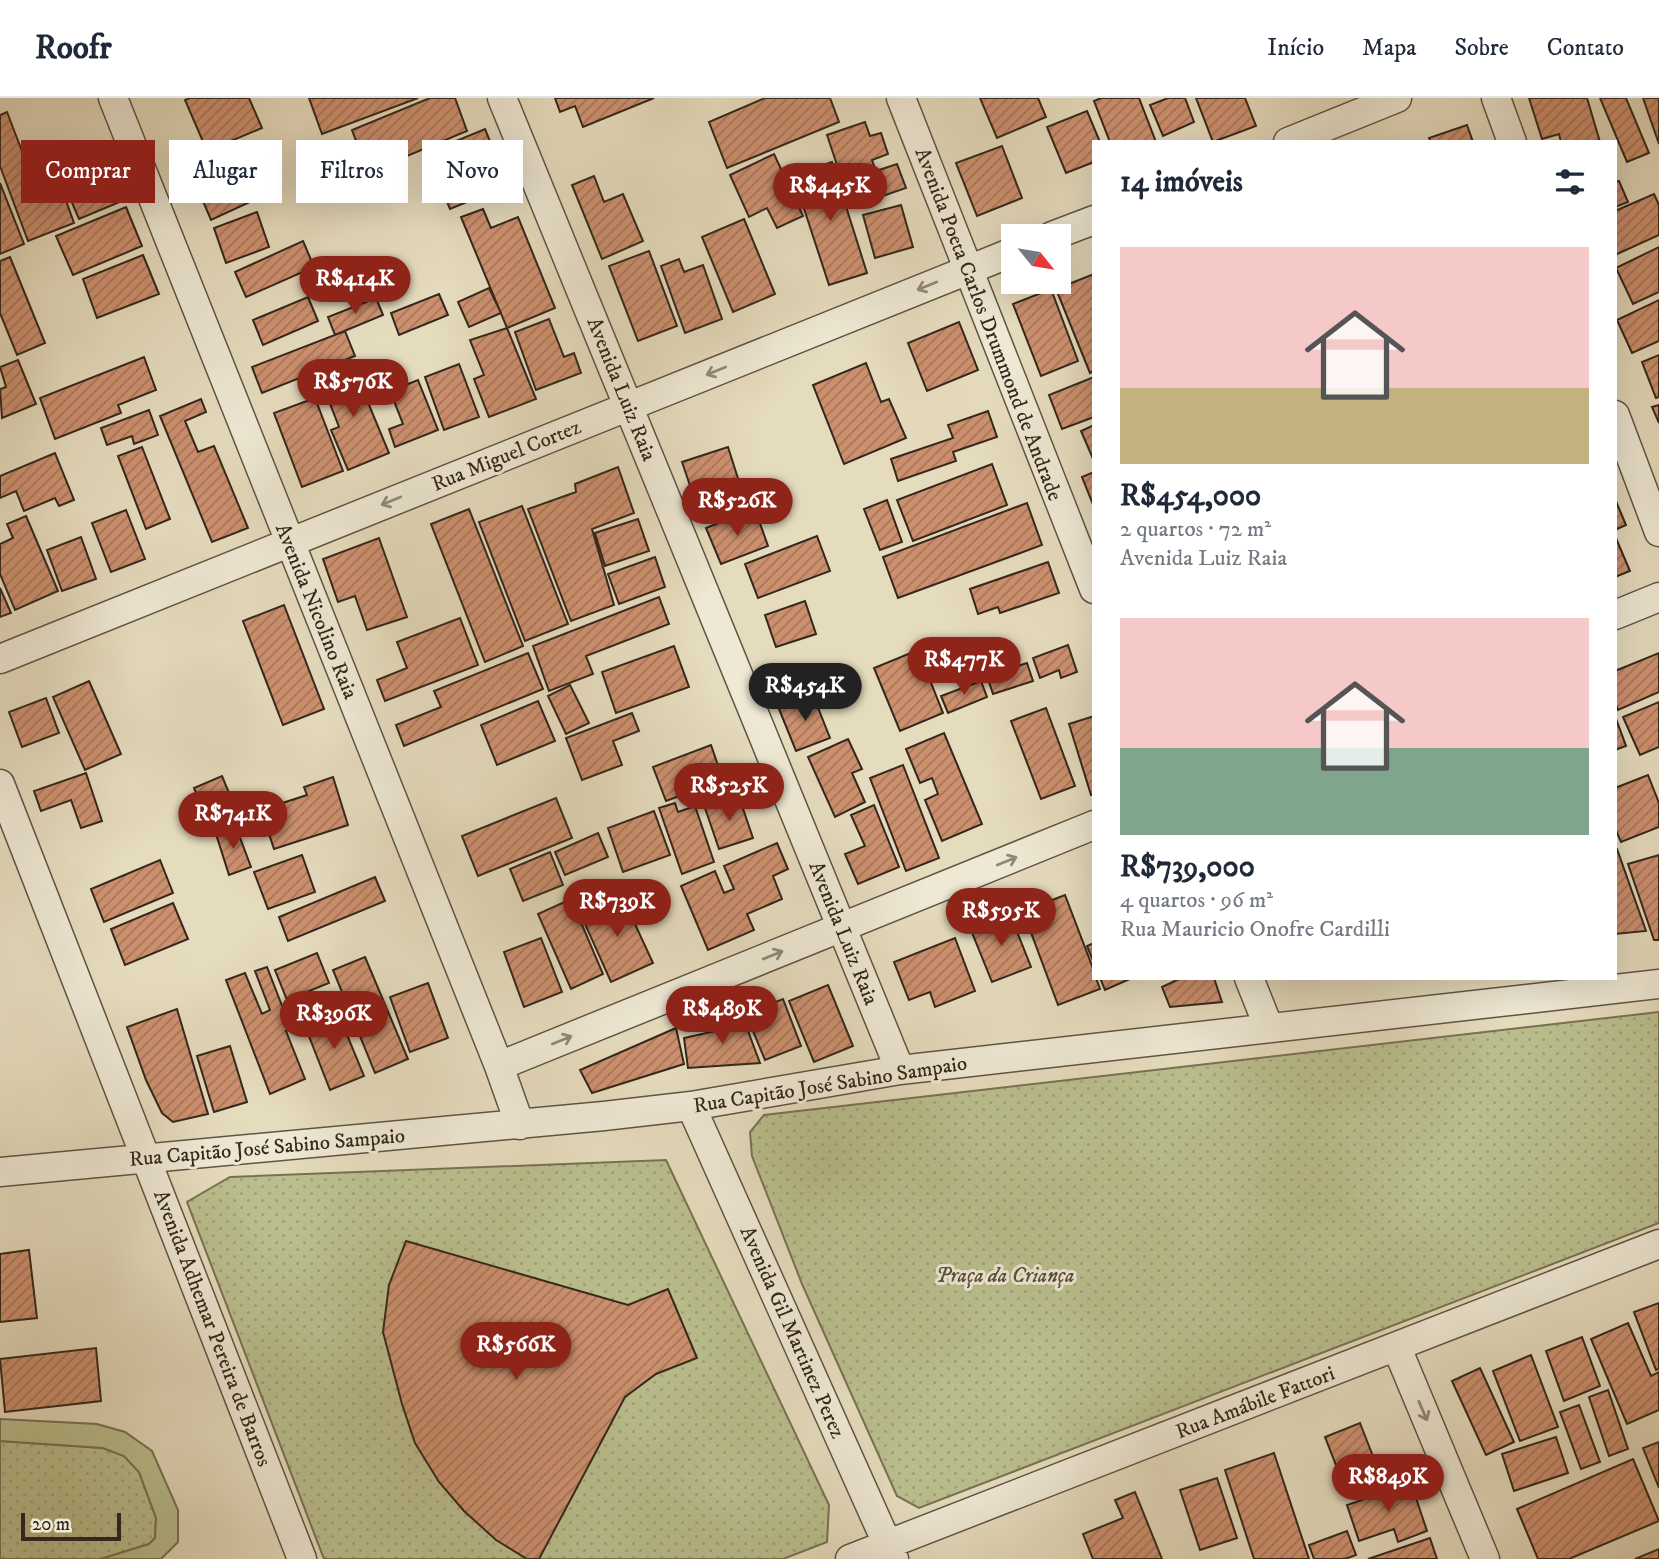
<!DOCTYPE html>
<html lang="pt">
<head>
<meta charset="utf-8">
<style>
  body { margin:0; font-family:"IM FELL DW Pica",serif; background:#f6f6f7; color:#1f2937; height:100vh; display:flex; flex-direction:column; font-size:26px; white-space:nowrap }
  * { box-sizing:border-box; margin:0 }
  p { font-size:23px; color:#747a83 }
  .icon { flex:none; width:38px; height:38px; fill:none; stroke:currentColor; stroke-width:2; stroke-linecap:round; stroke-linejoin:round }
  .map { position:relative; flex:1; overflow:hidden }
  .sheet { position:absolute; left:1092px; top:42px; width:525px; height:840px; display:flex; flex-direction:column; background:#fff; border-radius:0px; box-shadow:0 7px 28px #0002 }
  .sheet>* { flex:none }
  .top-card { position:absolute; left:21px; top:42px; width:665px; height:63px; display:flex; gap:14px }
  .needle { width:46px; rotate:120deg }
  .fabs { position:absolute; left:1001px; top:126px; display:grid; gap:14px }
  .fabs a { display:grid; place-items:center; width:70px; height:70px; border-radius:0px; background:#fff; box-shadow:0 7px 28px #0002; font-size:35px }
  .scale { position:absolute; left:21px; bottom:18px; width:100px; box-sizing:border-box; padding-left:7px; border:4px solid #34271b; border-top:0; font-size:19px; line-height:24px; white-space:nowrap; color:#34271b; -webkit-text-stroke:5px #eee8d4; paint-order:stroke }
  .price { position:absolute; translate:-50% -60px; padding:0 16px; border-radius:24px; background:#8f2418; color:#fff; font-size:23px; line-height:46px; filter:drop-shadow(0 2px 4px #0008) }
  .price::after { content:''; position:absolute; left:50%; top:42px; width:21px; height:16px; margin-left:-10px; background:inherit; clip-path:polygon(0 0,100% 0,50% 100%) }
  .price.current { background:#222; color:#fff }
  ul { padding:0; list-style:none }
  li { display:grid; align-content:center; gap:14px; height:371px; padding:0 28px }
  li span { display:grid; place-items:center; height:217px; border-radius:0px; color:#555 }
  li>.icon { margin-inline-start:auto }
  span .icon { width:126px; height:126px; fill:#fffc; stroke-width:1 }
  li b { font-size:30px }
  h2 { display:flex; justify-content:space-between; align-items:center; height:84px; padding:0 28px; font-size:30px }
  .tag { padding:0 24px; border-radius:0px; background:#fff; box-shadow:0 7px 28px #0002; font-size:24px; line-height:63px }
  .tag.current { background:#8f2418; color:#fff }
  header { display:flex; align-items:center; gap:42px; box-sizing:border-box; height:98px; padding:0 35px; background:#fff; border-bottom:2px solid #e0e1e3 }
  header strong { font-size:33px }
  nav { display:flex; gap:38px; margin-inline-start:auto; font-size:24px }
  .map>svg:first-child { display:block }
  .grass { fill:url(#grass-dots); stroke:#777254; stroke-width:2 }
  .pitch { fill:#babe8d; stroke:#777254; stroke-width:2 }
  .building { fill:url(#building-hatch); stroke:#34271b; stroke-width:2 }
  .lines { fill:none; stroke-linecap:round; stroke-linejoin:round }
  .street-casing { stroke:#605444; stroke-width:31 }
  .street { stroke:#eee8d4; stroke-width:28 }
  .oneway { stroke:#918878 }
  .labels { text-anchor:middle; stroke-width:6; stroke-linejoin:round; paint-order:stroke }
  .street-label { font-size:21px; fill:#34271b; stroke:#eee8d4 }
  .park-label { font-size:21px; font-style:italic; fill:#564d38; stroke:#eee8d4 }
</style>
</head>
<body>
<header>
<strong>Roofr</strong>
<nav><a>Início</a><a>Mapa</a><a>Sobre</a><a>Contato</a></nav>
</header>
<div class="map">
<svg width="1659" height="1461" viewBox="0 0 1659 1461">
  <defs>
    <pattern id="grass-dots" width="8" height="8" patternUnits="userSpaceOnUse" patternTransform="scale(1.75)"><rect width="8" height="8" fill="#babe8d"/><path d="M2 2h.1M6 6h.1" fill="none" stroke="#a0a379" stroke-width="1.8" stroke-linecap="round"/></pattern>
    <pattern id="building-hatch" width="6" height="6" patternUnits="userSpaceOnUse" patternTransform="scale(1.75)"><rect width="6" height="6" fill="#cd906f"/><path d="M-1 1l2-2M0 6l6-6M5 7l2-2" fill="none" stroke="#a7765a"/></pattern>
  </defs>
  <rect width="100%" height="100%" fill="#e5dbbd"/>
  <filter id="stains"><feTurbulence type="fractalNoise" baseFrequency=".00286" numOctaves="4"/><feColorMatrix values="0 0 0 0 .2 0 0 0 0 .09 0 0 0 0 .02 0 0 0 .5 -.17"/></filter>
  <radialGradient id="worn" r=".72"><stop offset=".6" stop-color="#630" stop-opacity="0"/><stop offset="1" stop-color="#630" stop-opacity=".3"/></radialGradient>
  <path class="grass" d="M1659 914V1125L919 1410 897 1398 802 1186 752 1058 750 1034 764 1017Z
    M666 1062 829 1407 827 1444 783 1461H324L187 1104 230 1079Z
    M0 1343 103 1350 124 1358 139 1374 156 1420 155 1440 149 1446 101 1461H0Z"/>
  <path class="pitch" d="M0 1321 97 1326 125 1334 152 1353 178 1412V1444L161 1461H101L149 1446 155 1440 156 1420 139 1374 124 1358 103 1350 0 1343Z"/>
  <path class="building" d="M190 0H249L262 30 207 53 185 2Z
    M309 0H418L322 36Z
    M430 0H455L467 33 388 66 358 48 352 32Z
    M555 0H654L583 29 575 8 560 14Z
    M765 0H830L839 24 727 70 709 24Z
    M980 0H1038L1046 19 997 40Z
    M1101 0H1139L1156 44H1110L1094 3Z
    M1168 0H1185L1194 24 1163 38 1150 7Z
    M1196 0H1245L1256 28 1213 44Z
    M1529 0H1587L1600 44H1561L1559 36 1542 41Z
    M1600 0H1626L1649 55 1627 64Z
    M1643 0H1659V46Z
    M1087 13 1100 44H1094V64L1066 75 1047 29Z
    M7 14 38 95 60 86 74 125 28 143 0 68V17Z
    M865 24 870 38 881 35 888 56 872 62 876 73 897 66 906 90 851 109 827 37Z
    M1467 27 1473 44H1431L1429 40Z
    M485 31 498 63 479 72 489 95 450 111 427 55Z
    M1002 48 1022 100 977 118 956 65Z
    M261 52 278 91 211 122 194 82Z
    M774 56 803 118 777 130 767 110 749 119 730 77Z
    M832 64 867 175 829 187 793 77Z
    M111 75 122 103 79 121 67 93Z
    M594 78 604 104 623 96 643 143 602 161 572 87Z
    M1619 83 1628 104 1615 109V84Z
    M0 85 24 146 0 156Z
    M1654 96 1659 107V137L1615 157V113Z
    M901 107 913 149 875 160 863 117Z
    M126 109 142 148 73 177 56 138Z
    M483 111 491 130 518 119 555 210 507 230 461 119Z
    M257 114 269 149 226 165 214 130Z
    M744 121 775 196 733 214 702 139Z
    M303 143 314 169 246 199 235 174Z
    M1659 149V194L1633 206 1616 170Z
    M649 153 677 228 638 243 609 168Z
    M143 157 159 196 97 220 83 181Z
    M10 159 45 245 17 257 0 215V163Z
    M679 161 684 174 703 167 722 221 685 235 661 168Z
    M1094 176V273L1090 275 1056 191Z
    M489 190 501 215 469 229 458 204Z
    M1051 191 1078 263 1041 278 1013 206Z
    M439 196 448 217 399 237 391 215Z
    M308 199 318 223 263 247 253 222Z
    M376 200 383 217 335 237 328 219Z
    M1659 202V243L1632 255 1617 222Z
    M549 221 564 259 574 255 581 275 536 292 515 234Z
    M959 224 978 272 927 293 908 245Z
    M507 230 536 301 489 319 474 281 484 277 470 242Z
    M345 233 355 258 262 295 252 269Z
    M1659 257V299L1656 300 1642 264Z
    M144 259 156 292 118 307 121 315 55 341 40 300Z
    M18 262 36 306 2 320 0 291 6 289 0 269Z
    M866 265 881 304 889 301 906 340 844 366 813 287Z
    M352 266 389 355 348 372 331 332 339 329 320 280Z
    M459 266 479 319 444 332 425 279Z
    M1094 279V319L1062 331 1049 297Z
    M418 282 438 332 395 349 389 331 403 326 390 293Z
    M315 300 343 373 302 389 274 315Z
    M201 301 206 314 185 323 198 354 214 348 248 430 212 444 160 318Z
    M1659 307V325L1652 309Z
    M149 312 158 337 134 346 132 338 107 347 101 330Z
    M988 313 997 339 953 354 956 363 898 383 891 361 953 340 948 327Z
    M1094 327V363L1081 333Z
    M142 349 170 421 146 431 118 358Z
    M728 349 742 393 697 408 682 364Z
    M55 355 74 402 59 408 55 400 24 413 16 393 0 400V378Z
    M992 366 1007 407 913 443 897 402Z
    M618 369 634 415 592 431 614 507 571 523 528 411 576 394 575 386Z
    M1094 374V409L1082 379Z
    M1615 401 1626 427 1615 432Z
    M887 402 902 444 880 452 864 411Z
    M1027 405 1042 447 898 500 883 459Z
    M522 408 568 526 525 543 479 424Z
    M469 411 523 548 485 564 431 426Z
    M126 412 145 461 111 474 92 425Z
    M757 417 768 448 721 466 706 430 733 419 736 426Z
    M26 418 58 493 15 512 0 476V446L13 440 7 426Z
    M638 421 649 453 605 468 595 435Z
    M817 438 830 473 758 500 745 466Z
    M1615 438 1630 473 1615 479Z
    M81 439 96 481 62 493 47 452Z
    M379 440 407 519 367 532 355 498 338 504 323 461Z
    M655 459 665 489 619 506 608 476Z
    M1048 464 1059 495 1000 515 998 509 978 516 970 491Z
    M0 490 11 515 0 519Z
    M659 499 669 526 586 558 593 576 549 593 533 548Z
    M805 503 816 536 776 549 765 517Z
    M284 507 324 611 283 627 243 523Z
    M460 520 478 567 385 603 377 582 407 570 397 544Z
    M1068 547 1077 574 1061 580 1059 572 1040 580 1033 560Z
    M674 548 689 589 616 615 602 574Z
    M918 552 943 615 900 633 874 570Z
    M528 555 543 591 404 648 396 627 441 609 434 593Z
    M1659 555V594L1618 612 1615 605V573Z
    M1027 565 1033 583 993 596 987 578Z
    M89 583 121 656 85 672 53 599Z
    M981 583 987 599 948 615 941 598Z
    M570 587 589 625 566 636 548 598Z
    M813 597 830 640 796 653 779 611Z
    M46 600 59 635 22 649 9 614Z
    M538 603 555 643 497 667 481 627Z
    M1659 604V649L1640 657 1623 619Z
    M1046 610 1075 688 1041 701 1011 623Z
    M632 615 639 633 613 643 622 667 582 682 566 640Z
    M1094 618V696L1091 697 1069 626Z
    M1615 618 1626 648 1615 652Z
    M944 635 982 726 942 743 925 702 938 696 932 680 920 685 906 651Z
    M848 641 862 671 852 675 865 704 835 719 808 659Z
    M711 647 723 682 666 703 653 669Z
    M903 667 939 760 906 773 870 680Z
    M86 675 102 723 81 730 71 702 41 713 34 693Z
    M1648 677 1659 705V729L1621 744 1615 730V690Z
    M222 678 238 717 210 728 194 690Z
    M333 679 348 727 274 751 261 712 307 697 304 689Z
    M739 699 753 740 719 751 705 710Z
    M556 700 572 740 478 778 462 738Z
    M675 705 678 714 695 708 714 764 682 776 659 710Z
    M874 707 899 769 858 786 845 756 865 748 851 717Z
    M654 713 670 757 623 774 608 730Z
    M236 729 251 769 229 777 216 736Z
    M598 735 608 759 565 777 555 754Z
    M777 745 788 771 773 778 782 801 747 816 754 832 708 852 681 788 715 773 724 795 734 791 724 768Z
    M1615 751H1617L1646 833 1615 836Z
    M550 754 563 787 523 803 510 771Z
    M302 757 315 794 268 811 254 774Z
    M1659 757V842H1654L1628 766Z
    M160 762 173 795 104 824 91 791Z
    M375 779 385 803 288 843 279 819Z
    M1065 797 1094 873V880H1096L1100 891 1058 907 1023 813Z
    M622 798 653 865 611 884 581 817Z
    M571 801 603 876 571 891 538 816Z
    M173 805 188 841 125 867 111 831Z
    M1010 816 1031 869 992 884 971 832Z
    M541 840 562 894 524 909 504 854Z
    M955 840 975 893 935 909 930 894 909 902 894 864Z
    M1094 845V865L1087 848Z
    M317 855 329 885 287 902 275 872Z
    M365 859 408 961 375 975 333 872Z
    M267 869 291 931 286 933 305 981 270 996 226 882 245 875 262 916 270 912 255 873Z
    M1100 880H1132L1105 892Z
    M1181 880H1214L1222 904 1170 909 1162 889Z
    M428 885 448 940 410 954 390 899Z
    M828 887 853 948 814 964 789 903Z
    M783 901 801 948 765 962 746 916Z
    M177 911 208 1016 173 1024 162 1015 146 982 127 929Z
    M338 915 364 978 330 992 305 928Z
    M742 917 760 965 688 970 684 940 720 932 721 924Z
    M676 930 684 966 592 995 580 972Z
    M230 948 247 1004 214 1014 197 958Z
    M406 1143 628 1207 668 1191 697 1260 656 1276 625 1299 539 1461H527L496 1442 464 1413 439 1384 415 1345 402 1306 383 1234 389 1187Z
    M29 1152 37 1220 0 1224V1156Z
    M1659 1205V1271L1656 1272 1634 1214Z
    M1628 1225 1651 1278 1659 1274V1312L1627 1326 1591 1241Z
    M1582 1239 1600 1288 1564 1303 1546 1253Z
    M96 1250 101 1303 5 1314 0 1261Z
    M1531 1257 1558 1329 1520 1343 1493 1273Z
    M1480 1270 1514 1344 1486 1357 1452 1283Z
    M1608 1292 1628 1351 1609 1358 1589 1299Z
    M1579 1307 1600 1364 1581 1371 1560 1314Z
    M1360 1325 1383 1384 1348 1398 1325 1339Z
    M1556 1339 1568 1375 1514 1393 1502 1356Z
    M1659 1344V1390L1643 1350Z
    M1274 1355 1309 1461H1254L1225 1372Z
    M1633 1361 1659 1423 1569 1461H1538L1517 1411Z
    M1217 1380 1237 1440 1200 1452 1180 1392Z
    M1411 1385 1427 1433 1398 1444 1394 1431 1359 1443 1347 1407Z
    M1135 1394 1162 1461H1093L1083 1436 1123 1420 1115 1402Z
    M1347 1433 1356 1457 1345 1461H1314L1309 1447Z
    M1430 1440 1437 1461H1368Z
    M1659 1451V1461H1635Z"/>
  <g class="lines">
    <g class="street-casing">
      <path id="street" d="M113 0 499 968 520 1027
        M502 0 900 972
        M901 0 1094 491
        M1496 0 1512 44
        M1288 44 1397 0
        M1052 138 1094 122
        M1615 317 1659 434
        M1615 517 1659 499
        M0 561 1013 154
        M0 686 302 1461
        M1249 880 1269 930
        M499 968 1094 727
        M691 1008 894 1461
        M0 1074 604 1018 691 1008 900 972 1659 886
        M1397 1250 1485 1461
        M850 1461 1659 1146"/>
    </g>
    <use href="#street" class="street"/>
  </g>
  <defs><path id="oneway-shaft" d="M-6 0H5M1.5-3L5.5 0L1.5 3" fill="none" stroke-width="1.6" stroke-linecap="round" stroke-linejoin="round" transform="scale(1.75)"/></defs>
  <g class="oneway">
    <use href="#oneway-shaft" transform="translate(927 188) rotate(158)"/>
    <use href="#oneway-shaft" transform="translate(716 273) rotate(158)"/>
    <use href="#oneway-shaft" transform="translate(391 403) rotate(158)"/>
    <use href="#oneway-shaft" transform="translate(1007 763) rotate(-22)"/>
    <use href="#oneway-shaft" transform="translate(773 857) rotate(-22)"/>
    <use href="#oneway-shaft" transform="translate(562 942) rotate(-22)"/>
    <use href="#oneway-shaft" transform="translate(1423 1313) rotate(67)"/>
  </g>
  <g class="labels">
    <g class="street-label">
      <text transform="translate(989 226) rotate(69)" y="7">Avenida Poeta Carlos Drummond de Andrade</text>
      <text transform="translate(622 291) rotate(68)" y="7">Avenida Luiz Raia</text>
      <text transform="translate(506 357) rotate(-22)" y="7">Rua Miguel Cortez</text>
      <text transform="translate(317 513) rotate(68)" y="7">Avenida Nicolino Raia</text>
      <text transform="translate(844 835) rotate(68)" y="7">Avenida Luiz Raia</text>
      <text transform="translate(830 986) rotate(-9)" y="7">Rua Capitão José Sabino Sampaio</text>
      <text transform="translate(267 1049) rotate(-5)" y="7">Rua Capitão José Sabino Sampaio</text>
      <text transform="translate(213 1230) rotate(69)" y="7">Avenida Adhemar Pereira de Barros</text>
      <text transform="translate(793 1234) rotate(66)" y="7">Avenida Gil Martinez Perez</text>
      <text transform="translate(1255 1304) rotate(-21)" y="7">Rua Amábile Fattori</text>
    </g>
    <g class="park-label">
      <text x="1005" y="1184">Praça da Criança</text>
    </g>
  </g>
  <rect width="100%" height="100%" filter="url(#stains)"/>
  <rect width="100%" height="100%" fill="url(#worn)"/>
</svg>
<div class="fabs">
<a><svg class="needle" viewBox="-14 -14 28 28"><path d="M0-13l5 13h-10z" fill="#e53935"/><path d="M0 13l5-13h-10z" fill="#747a83"/></svg></a>
</div>
<div class="scale">20 m</div>
<b class="price" style="left:830px;top:125px">R$445K</b>
<b class="price" style="left:355px;top:218px">R$414K</b>
<b class="price" style="left:353px;top:321px">R$576K</b>
<b class="price" style="left:737px;top:440px">R$526K</b>
<b class="price" style="left:964px;top:599px">R$477K</b>
<b class="price current" style="left:805px;top:625px">R$454K</b>
<b class="price" style="left:729px;top:725px">R$525K</b>
<b class="price" style="left:233px;top:753px">R$741K</b>
<b class="price" style="left:617px;top:841px">R$739K</b>
<b class="price" style="left:1001px;top:850px">R$595K</b>
<b class="price" style="left:722px;top:948px">R$489K</b>
<b class="price" style="left:334px;top:953px">R$396K</b>
<b class="price" style="left:516px;top:1284px">R$566K</b>
<b class="price" style="left:1388px;top:1416px">R$849K</b>
<div class="top-card">
<a class="tag current">Comprar</a>
<a class="tag">Alugar</a>
<a class="tag">Filtros</a>
<a class="tag">Novo</a>
</div>
<section class="sheet">
<h2>14 imóveis<svg class="icon" aria-label="filters" viewBox="0 0 24 24"><path d="M4 7h16M4 17h16"/><circle cx="9" cy="7" r="2"/><circle cx="15" cy="17" r="2"/></svg></h2>
<ul>
<li><span style="background:linear-gradient(#f6c9c9 65%,#c2b280 0)"><svg class="icon" aria-label="home" viewBox="0 0 24 24"><path d="M3 11l9-7 9 7M6 9v11h12V9"/></svg></span><div><b>R$454,000</b><p>2 quartos · 72 m²</p><p>Avenida Luiz Raia</p></div></li>
<li><span style="background:linear-gradient(#f6c9c9 60%,#7fa58c 0)"><svg class="icon" aria-label="home" viewBox="0 0 24 24"><path d="M3 11l9-7 9 7M6 9v11h12V9"/></svg></span><div><b>R$739,000</b><p>4 quartos · 96 m²</p><p>Rua Mauricio Onofre Cardilli</p></div></li>
</ul>
</section>
</div>
</body>
</html>
